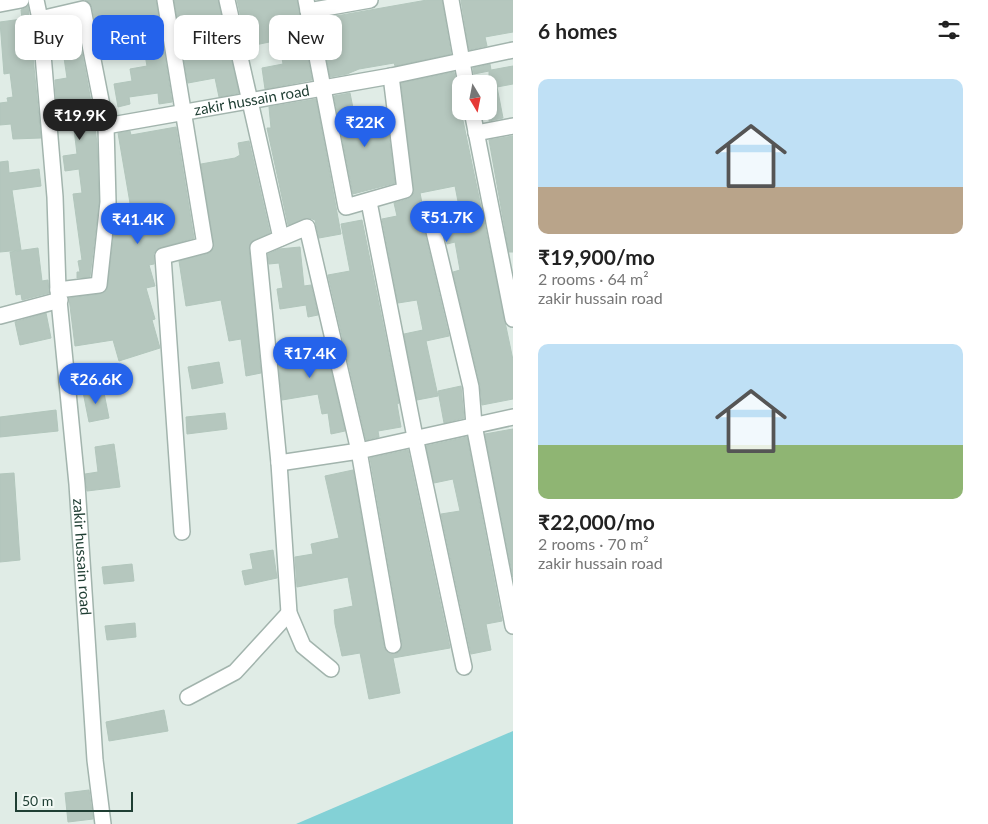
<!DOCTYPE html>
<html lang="en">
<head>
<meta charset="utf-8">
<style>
  body { margin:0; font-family:Lato,sans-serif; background:#f6f6f6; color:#222; height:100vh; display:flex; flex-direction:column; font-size:19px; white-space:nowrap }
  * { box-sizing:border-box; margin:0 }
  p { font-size:16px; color:#767676 }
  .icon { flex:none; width:28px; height:28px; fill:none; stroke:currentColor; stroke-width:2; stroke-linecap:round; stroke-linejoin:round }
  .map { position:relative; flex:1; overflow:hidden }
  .details { display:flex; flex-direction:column; background:#fff; width:475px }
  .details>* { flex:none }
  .top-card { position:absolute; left:15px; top:15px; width:422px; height:45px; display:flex; gap:10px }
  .needle { width:32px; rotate:170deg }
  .fabs { position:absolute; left:452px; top:75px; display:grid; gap:10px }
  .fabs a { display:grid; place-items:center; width:45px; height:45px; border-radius:10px; background:#fff; box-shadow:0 2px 8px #0003; font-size:25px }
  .scale { position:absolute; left:15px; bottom:12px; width:118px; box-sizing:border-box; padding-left:5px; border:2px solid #1f3e33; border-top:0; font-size:14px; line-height:18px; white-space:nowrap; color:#1f3e33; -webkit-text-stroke:4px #f1f8f4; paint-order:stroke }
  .price { position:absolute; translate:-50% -42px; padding:0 11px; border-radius:18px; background:#2563eb; color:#fff; font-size:16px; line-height:32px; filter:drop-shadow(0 1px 2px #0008) }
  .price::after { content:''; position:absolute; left:50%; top:30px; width:15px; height:11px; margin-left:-8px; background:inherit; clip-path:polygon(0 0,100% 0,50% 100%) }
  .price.selected { background:#222; color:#fff }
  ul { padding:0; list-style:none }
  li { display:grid; align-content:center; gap:10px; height:265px; padding:0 25px }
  li span { display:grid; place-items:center; height:155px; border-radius:10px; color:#555 }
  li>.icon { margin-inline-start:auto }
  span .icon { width:90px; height:90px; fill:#fffc; stroke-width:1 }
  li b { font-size:21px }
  h2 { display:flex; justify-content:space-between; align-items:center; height:60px; padding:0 25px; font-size:21px }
  .tag { padding:0 18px; border-radius:10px; background:#fff; box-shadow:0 2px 8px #0003; font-size:18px; line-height:45px }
  .tag.selected { background:#2563eb; color:#fff }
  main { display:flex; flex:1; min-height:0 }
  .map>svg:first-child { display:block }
  .water { fill:#83d1d6 }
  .building { fill:#b5c7be; stroke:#b2c6bc }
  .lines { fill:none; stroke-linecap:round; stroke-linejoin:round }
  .street-casing { stroke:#a2b4ad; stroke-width:18 }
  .street { stroke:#fff; stroke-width:15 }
  .labels { text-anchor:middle; stroke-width:5; stroke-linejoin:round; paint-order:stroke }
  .street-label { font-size:15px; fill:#1f3e33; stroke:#f1f8f4 }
</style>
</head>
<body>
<main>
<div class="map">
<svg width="513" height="824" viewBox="0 0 513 824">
  <rect width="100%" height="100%" fill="#e0ece6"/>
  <path class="water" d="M513 731V824H296Z"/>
  <path class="building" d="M85 0H156L172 102 159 104 158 93 129 97 130 104 118 107 114 84 132 81 130 69 147 66 142 39 118 43V47L101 50 92 7Z
    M174 0H218L239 93 219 97 215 78 188 83Z
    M237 0H297L312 80 265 89 262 68 283 64 279 40 255 45 252 25 243 27Z
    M427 0H442L451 54 395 66 394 63 359 69 347 74 330 77 319 19Z
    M461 0H513V32L485 37 487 46 469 50Z
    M28 6 41 138 13 139 11 124 0 125V103L8 102 7 98 13 97 10 73 4 74 0 22 22 19 21 10Z
    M76 20 93 112 97 143 99 202 90 277 77 278V272H80L78 261 82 260 73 194 82 193 79 169 65 171 63 156 77 154 74 129 68 130 65 113 57 114 55 80 67 78 59 24Z
    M490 64 491 70 513 66V84L497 87 503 118 489 121V71L474 74 473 68Z
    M454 72 457 86 461 92V111L513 360V399L482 405 480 385 453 272 460 270 455 242 447 244 442 226 462 222 455 186 420 193 424 213 422 221 449 336 426 341 438 396 417 400 404 334 423 330 417 300 398 303 382 219 397 216 394 203 408 199 414 193 401 83Z
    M350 93 354 113 362 112 364 124 387 120 395 183 353 194 334 96Z
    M316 99 341 234 319 238 315 220 309 218 288 225 267 128H271L269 107Z
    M176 127 194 238 157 249 154 253V264L149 265 155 286 146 288 155 319 152 320 160 348 119 361 113 340 75 346 69 298 100 294 107 290 117 209 130 203 118 133 130 131 131 135Z
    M513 136V252H509L489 140Z
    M249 141 270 233 254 240 249 248 261 373 246 376 241 339 229 341 221 300 186 306 179 261 207 254 214 248 201 164 235 158 240 155 238 143Z
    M8 161 9 173 39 169 41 186 12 190 21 250 0 252V162Z
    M362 220 399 403 397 404 401 427 378 431 379 437 366 440 328 275 350 271 341 224Z
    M300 247 304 286 311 285 318 315 308 317 306 305 280 309 277 289 283 288 279 263 269 264 268 254 279 249Z
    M38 248 42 281 48 280 49 293 22 300 21 294 16 295 10 252Z
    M46 313 51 338 20 345 15 322Z
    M307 342 309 351 326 348 345 431 331 434 328 413 322 414 318 394 282 400 277 346Z
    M219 362 223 383 192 389 188 367Z
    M461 386 464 418 444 423 438 391Z
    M103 388 109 418 89 422 83 392Z
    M56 410 58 431 0 437V417Z
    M225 413 227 429 187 434 186 417Z
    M513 429V577L485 434Z
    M467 437 502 621 486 624 491 650 471 654 441 514 460 511 453 479 434 483 426 446Z
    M114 444 120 487 87 491 85 474 98 472 95 447Z
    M408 450 450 648 393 658 400 693 369 699 360 653 342 656 335 624 334 610 353 606 348 577 297 587 295 557 313 554 311 544 339 538 325 476 353 470 384 647 390 654 399 652 402 643 370 458Z
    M14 473 20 560 0 562V474Z
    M273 550 277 578 245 585 242 571 253 569 250 554Z
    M132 564 134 581 104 584 102 567Z
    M135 623 136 637 107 640 105 626Z
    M164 710 168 731 109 741 106 722Z
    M89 790 93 819 68 822 65 793Z"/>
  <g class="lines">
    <g class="street-casing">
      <g id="street">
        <path id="s1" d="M36 0 40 19 55 197 58 290 77 484 95 760 103 824"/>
        <path d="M165 0 205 245 163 256 182 532"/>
        <path d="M227 0 281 238"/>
        <path d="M306 0 346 207 405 190 391 76"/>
        <path d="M451 0 466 84"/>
        <path d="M0 4 21 0"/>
        <path d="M308 11 370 0"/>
        <path d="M40 19 83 9 106 126 108 202 99 285 58 290"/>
        <path d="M472 111 513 319"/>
        <path id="s2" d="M106 126 391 76 513 50"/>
        <path d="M476 133 513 126"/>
        <path d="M369 202 415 437 464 667"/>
        <path d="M431 219 471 387 474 425 513 626"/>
        <path d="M0 316 60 300"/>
        <path d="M279 463 359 451 513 417"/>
        <path d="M331 669 303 646 289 613 279 463 258 248 307 227 359 451 393 645"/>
        <path d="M188 697 235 672 289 613"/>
      </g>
    </g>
    <use href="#street" class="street"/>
  </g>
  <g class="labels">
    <g class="street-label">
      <text dy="5" stroke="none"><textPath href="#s2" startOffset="148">zakir hussain road</textPath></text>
      <text dy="5" stroke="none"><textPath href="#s1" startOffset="559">zakir hussain road</textPath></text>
    </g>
  </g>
</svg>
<div class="fabs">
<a><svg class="needle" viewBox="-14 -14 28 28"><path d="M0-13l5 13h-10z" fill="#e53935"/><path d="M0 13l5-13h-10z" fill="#767676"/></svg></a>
</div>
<div class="scale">50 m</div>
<b class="price selected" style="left:80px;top:141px">₹19.9K</b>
<b class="price" style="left:365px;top:148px">₹22K</b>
<b class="price" style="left:447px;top:243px">₹51.7K</b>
<b class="price" style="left:138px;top:245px">₹41.4K</b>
<b class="price" style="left:310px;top:379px">₹17.4K</b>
<b class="price" style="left:96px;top:405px">₹26.6K</b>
<div class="top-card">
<a class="tag">Buy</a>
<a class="tag selected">Rent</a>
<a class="tag">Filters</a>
<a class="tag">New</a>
</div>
</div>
<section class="details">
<h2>6 homes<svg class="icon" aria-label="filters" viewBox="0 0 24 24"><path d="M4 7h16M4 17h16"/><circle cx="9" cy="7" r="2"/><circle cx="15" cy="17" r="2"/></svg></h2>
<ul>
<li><span style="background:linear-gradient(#bfe0f5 70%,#b9a48a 0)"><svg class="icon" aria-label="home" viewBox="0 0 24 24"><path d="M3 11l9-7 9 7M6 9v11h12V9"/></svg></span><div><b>₹19,900/mo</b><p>2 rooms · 64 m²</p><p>zakir hussain road</p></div></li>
<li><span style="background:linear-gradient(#bfe0f5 65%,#8fb573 0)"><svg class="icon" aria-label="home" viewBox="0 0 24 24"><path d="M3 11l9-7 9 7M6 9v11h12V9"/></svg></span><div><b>₹22,000/mo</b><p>2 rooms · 70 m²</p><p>zakir hussain road</p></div></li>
</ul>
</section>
</main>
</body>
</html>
